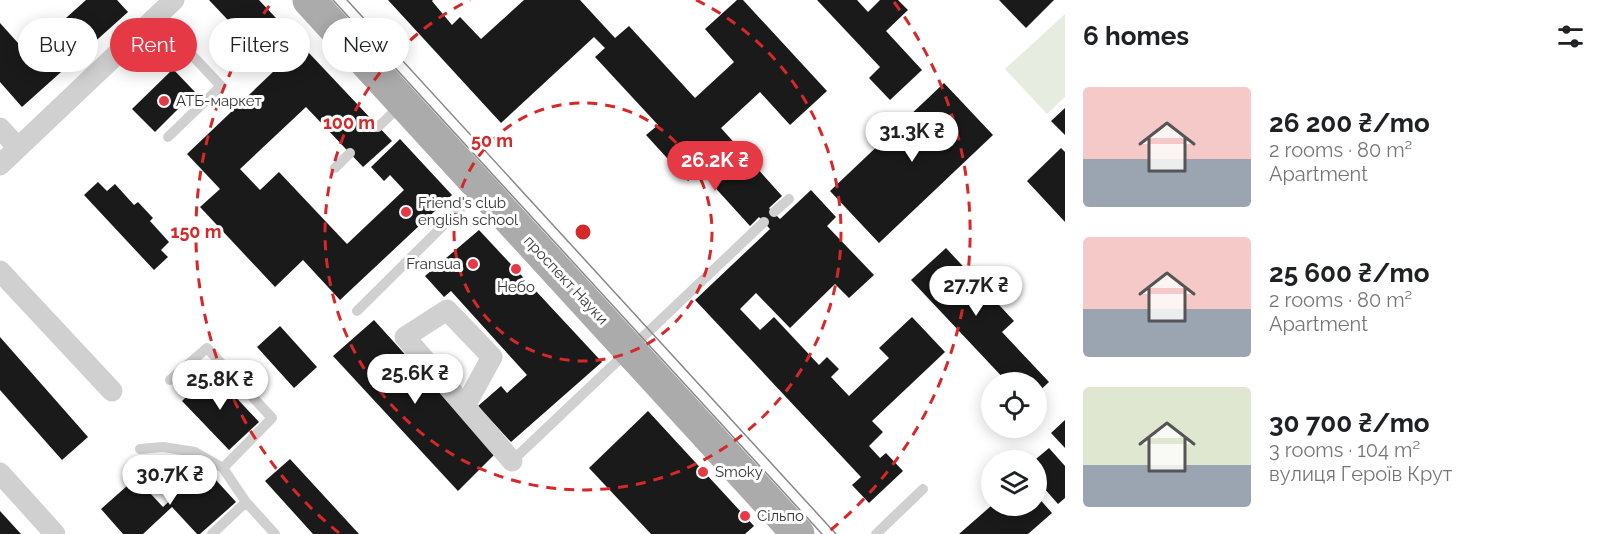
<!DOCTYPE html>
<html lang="en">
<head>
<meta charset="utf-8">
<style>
  body { margin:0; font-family:Raleway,sans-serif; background:#f2f2f2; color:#202124; height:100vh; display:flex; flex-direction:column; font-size:22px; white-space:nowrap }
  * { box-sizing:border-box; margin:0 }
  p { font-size:20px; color:#757577 }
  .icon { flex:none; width:33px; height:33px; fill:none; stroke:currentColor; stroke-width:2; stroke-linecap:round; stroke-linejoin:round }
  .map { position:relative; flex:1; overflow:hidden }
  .details { display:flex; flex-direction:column; background:#fff; width:540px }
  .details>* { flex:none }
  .hud { position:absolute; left:18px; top:18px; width:570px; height:54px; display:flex; gap:12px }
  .controls { position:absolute; left:981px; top:372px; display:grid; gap:12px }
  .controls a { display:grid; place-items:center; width:66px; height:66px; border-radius:50%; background:#fff; box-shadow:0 3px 15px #0003; font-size:30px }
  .price { position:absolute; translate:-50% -51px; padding:0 14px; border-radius:21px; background:#fff; color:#222; font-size:20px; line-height:39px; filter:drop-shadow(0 2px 3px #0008) }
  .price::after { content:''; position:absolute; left:50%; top:36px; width:18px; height:14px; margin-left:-9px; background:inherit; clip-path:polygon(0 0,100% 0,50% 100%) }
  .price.current { background:#e63946; color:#fff }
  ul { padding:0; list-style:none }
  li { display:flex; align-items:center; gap:18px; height:150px; padding:0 18px }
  li span { display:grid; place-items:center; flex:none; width:168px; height:120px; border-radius:6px; color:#555 }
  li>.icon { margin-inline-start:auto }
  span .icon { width:72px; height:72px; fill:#fffc; stroke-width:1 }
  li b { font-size:26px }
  h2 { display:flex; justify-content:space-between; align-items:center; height:72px; padding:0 18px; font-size:26px }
  .tag { padding:0 21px; border-radius:27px; background:#fff; box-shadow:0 3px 15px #0003; font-size:21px; line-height:54px }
  .tag.current { background:#e63946; color:#fff }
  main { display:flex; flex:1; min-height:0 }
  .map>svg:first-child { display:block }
  .green { fill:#e6ecdf }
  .building { fill:#1a1a1a }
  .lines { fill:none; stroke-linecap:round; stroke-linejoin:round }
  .service { stroke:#d0d0d0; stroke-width:10 }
  .minor { stroke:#d0d0d0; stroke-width:21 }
  .primary { stroke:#ababab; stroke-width:33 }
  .tram { stroke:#888; stroke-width:1.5 }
  .ring { fill:none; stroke:#d62828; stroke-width:3; stroke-dasharray:10 8 }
  .poi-dot { fill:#e63946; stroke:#fff; stroke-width:2 }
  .labels { text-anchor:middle; stroke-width:6; stroke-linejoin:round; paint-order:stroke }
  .poi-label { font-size:15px; fill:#333; stroke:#fff; text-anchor:start }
  .street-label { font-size:15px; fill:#333; stroke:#fff }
  .centre { fill:#d62828; stroke:#fff; stroke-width:3 }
  .ring-label { font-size:18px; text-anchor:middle; font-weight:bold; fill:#d62828; stroke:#fff; stroke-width:6; stroke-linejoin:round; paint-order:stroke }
</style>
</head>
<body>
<main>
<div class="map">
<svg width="1065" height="534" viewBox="0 0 1065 534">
  <rect width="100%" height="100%" fill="#fff"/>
  <path class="green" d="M1065 14V97L1047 114 1005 69Z"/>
  <path class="building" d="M86 0H117L128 12 22 107 0 82V23L27 53Z
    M209 0H259L392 141 363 167 306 107 240 169 260 190 279 172 347 244 404 190 390 175 384 181 371 167 400 139 452 195 340 300 303 260 275 287 200 207 220 189 187 154 275 70Z
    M388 0H433L432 1 452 25 460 17 481 39 524 0H580L615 38 629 26 695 98 734 62 705 29 737 0H743L827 91 790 125 760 92 721 128 782 196 769 208 780 219 811 190 836 217 827 226 874 275 849 298 835 284 790 328 756 293 740 309 760 330 774 317 819 365 827 357 839 369 831 377 849 396 889 358 879 348 912 317 945 352 872 421 883 432 869 446 880 458 886 453 903 471 869 503 852 485 861 477 695 300 770 229 759 217 750 226 700 171 688 181 646 135 658 125 595 57 605 48 594 37 501 123Z
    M817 0H857L868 12 880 0H898L908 10 886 31 922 70 890 100 869 78 880 67Z
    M999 0H1054L1026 28Z
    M173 69 195 92 155 132 132 109Z
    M944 83 993 135 879 243 830 191Z
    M1065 108V135L1051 121Z
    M1061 148 1065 152V222L1027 181Z
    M98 182 107 191 115 184 134 205 138 202 153 218 150 221 169 242 161 250 168 257 154 270 84 195Z
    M479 230 602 362 511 442 478 406 501 386 507 393 527 375 451 291 444 297 425 276Z
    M946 248 1014 321 1002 332 1049 382 1036 394V382H1007L911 280Z
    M374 320 495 454 458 491 333 356Z
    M280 326 317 367 294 388 257 347Z
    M0 337 88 437 62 460 0 390Z
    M212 372 259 422 229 450 182 401Z
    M648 411 754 526 745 534H651L589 468Z
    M1065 420V448L1051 433Z
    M1049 448 1065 466V498L1058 504 1036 479V459Z
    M290 459 359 534H313L265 481Z
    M205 468 236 502 200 534H197L172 507 143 534H123L101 509 136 478 163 507Z
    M1036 495 1052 513 1028 534H959L991 506H1036Z
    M0 511 21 534H0Z"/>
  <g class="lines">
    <path class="service" d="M156 17 221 86 168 137
      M378 127 401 105
      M335 168 350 153
      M774 212 789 199
      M357 311 479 190
      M170 380 207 348 272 418 223 468
      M140 449 163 447 195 452 223 468 246 502 275 534
      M512 461 764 222
      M212 534 246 502
      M876 534 923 489"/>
    <path class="minor" d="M0 128 18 148
      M0 165 174 0
      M0 271 112 391
      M465 406 492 357 447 310 405 337 512 461
      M0 473 55 534"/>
    <path class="primary" d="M309 0 798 534"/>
    <path class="tram" d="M333 0 822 534
      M347 0 836 534"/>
  </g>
  <g class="ring">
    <circle cx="583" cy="232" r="129"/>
    <path d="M696 0A258 258 0 1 1 470 0"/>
    <path d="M339 533A387 387 0 0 1 272 2M894 2A387 387 0 0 1 827 533"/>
  </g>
  <g class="poi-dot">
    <circle cx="164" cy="101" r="6"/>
    <circle cx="406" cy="212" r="6"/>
    <circle cx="473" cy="264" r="6"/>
    <circle cx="516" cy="269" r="6"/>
    <circle cx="703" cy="472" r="6"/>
    <circle cx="745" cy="516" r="6"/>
  </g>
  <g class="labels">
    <g class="poi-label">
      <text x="176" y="106">АТБ-маркет</text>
      <text x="418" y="208">Friend's club<tspan x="418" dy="17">english school</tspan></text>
      <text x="461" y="269" text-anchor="end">Fransua</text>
      <text x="516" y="292" text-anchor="middle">Небо</text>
      <text x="715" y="477">Smoky</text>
      <text x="757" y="521">Сільпо</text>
    </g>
    <g class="street-label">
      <text transform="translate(566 280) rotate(47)" y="5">проспект Науки</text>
    </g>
  </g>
  <circle cx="583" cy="232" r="9" class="centre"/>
  <g class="ring-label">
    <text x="349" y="129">100 m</text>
    <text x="492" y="147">50 m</text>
    <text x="196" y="238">150 m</text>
  </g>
</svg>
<div class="controls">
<a><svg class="icon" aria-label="locate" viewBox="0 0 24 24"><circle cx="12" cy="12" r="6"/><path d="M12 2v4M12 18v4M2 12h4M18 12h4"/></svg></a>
<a><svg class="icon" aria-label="layers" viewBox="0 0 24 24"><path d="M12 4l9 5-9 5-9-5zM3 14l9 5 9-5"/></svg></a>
</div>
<b class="price" style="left:912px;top:163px">31.3K ₴</b>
<b class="price current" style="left:715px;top:192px">26.2K ₴</b>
<b class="price" style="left:976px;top:317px">27.7K ₴</b>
<b class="price" style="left:415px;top:405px">25.6K ₴</b>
<b class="price" style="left:220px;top:411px">25.8K ₴</b>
<b class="price" style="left:170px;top:506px">30.7K ₴</b>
<div class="hud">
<a class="tag">Buy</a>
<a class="tag current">Rent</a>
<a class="tag">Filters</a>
<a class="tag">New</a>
</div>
</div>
<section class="details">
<h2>6 homes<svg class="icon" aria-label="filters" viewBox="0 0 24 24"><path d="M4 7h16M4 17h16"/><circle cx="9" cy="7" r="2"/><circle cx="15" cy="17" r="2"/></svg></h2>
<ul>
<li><span style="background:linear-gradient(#f6c9c9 60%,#9aa5b1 0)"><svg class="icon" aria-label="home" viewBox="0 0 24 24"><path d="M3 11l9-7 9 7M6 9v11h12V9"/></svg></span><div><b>26 200 ₴/mo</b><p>2 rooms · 80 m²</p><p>Apartment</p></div></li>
<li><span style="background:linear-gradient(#f6c9c9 60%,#9aa5b1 0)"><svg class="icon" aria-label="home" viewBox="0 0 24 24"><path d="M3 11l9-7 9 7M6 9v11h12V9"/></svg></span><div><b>25 600 ₴/mo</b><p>2 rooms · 80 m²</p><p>Apartment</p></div></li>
<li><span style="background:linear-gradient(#dfe7d0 65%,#9aa5b1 0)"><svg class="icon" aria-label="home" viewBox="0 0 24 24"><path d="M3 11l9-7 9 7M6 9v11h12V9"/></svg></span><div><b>30 700 ₴/mo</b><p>3 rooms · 104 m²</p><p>вулиця Героїв Крут</p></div></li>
</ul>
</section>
</main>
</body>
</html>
